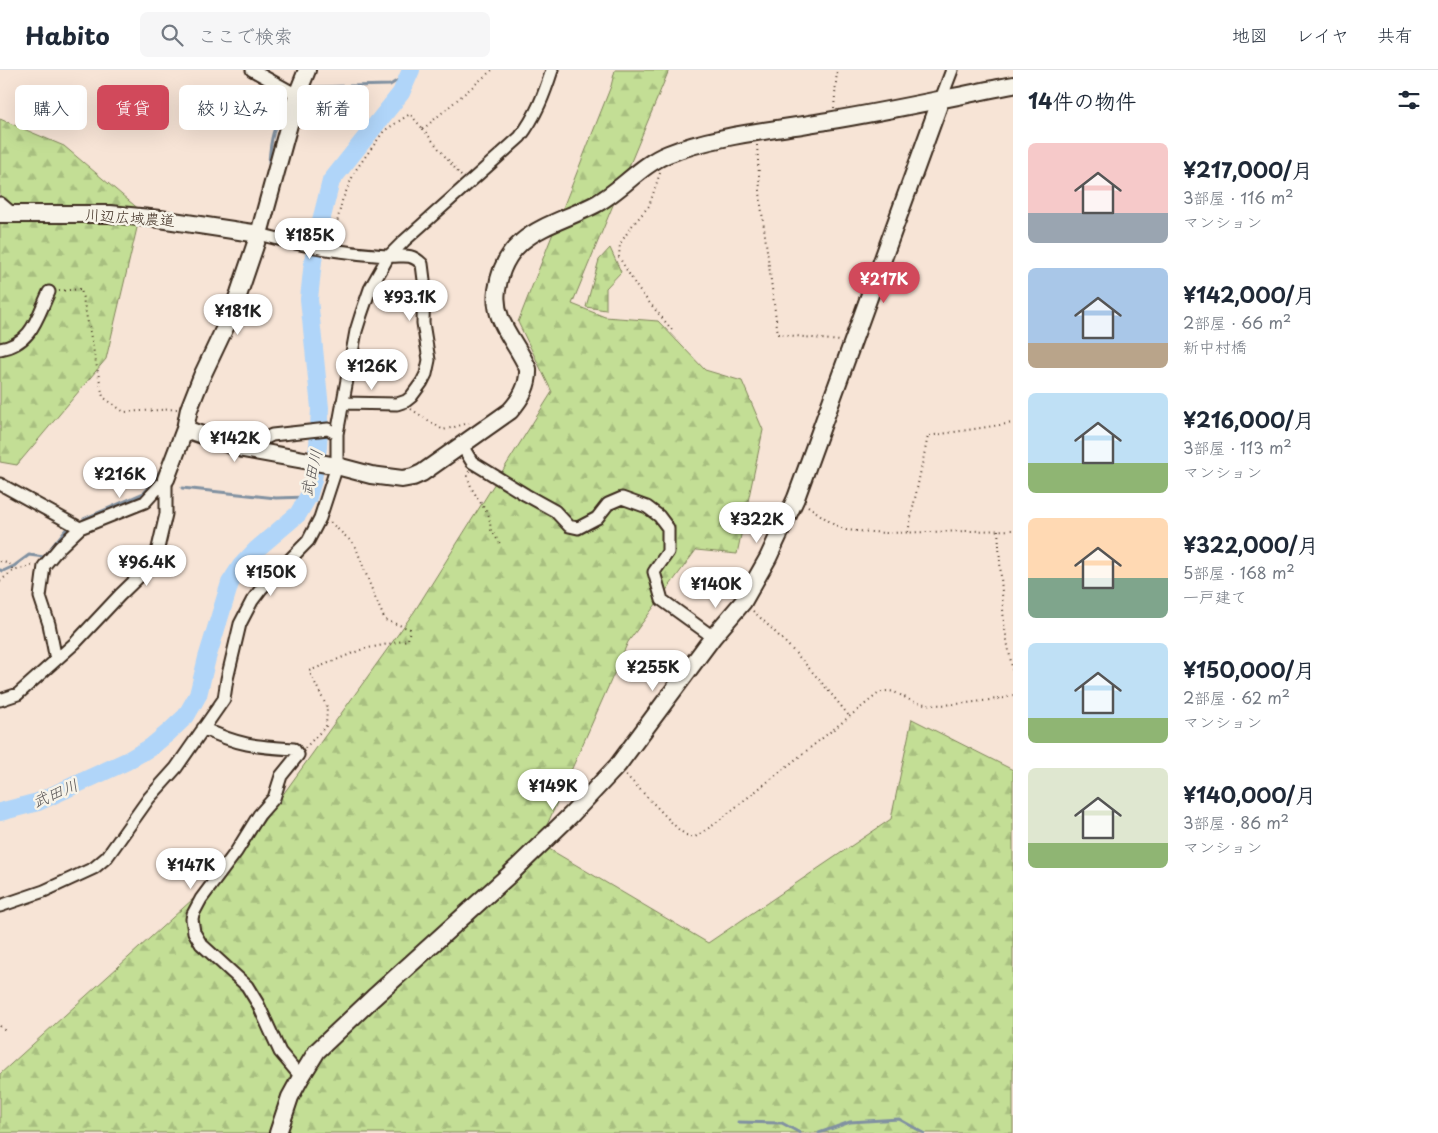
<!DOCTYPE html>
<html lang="ja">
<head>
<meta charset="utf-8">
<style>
  body { margin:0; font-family:"Playpen Sans","Klee One",sans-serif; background:#f6f6f7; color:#1f2937; height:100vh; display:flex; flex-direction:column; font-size:19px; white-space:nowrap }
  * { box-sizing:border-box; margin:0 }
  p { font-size:16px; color:#747a83 }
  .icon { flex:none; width:28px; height:28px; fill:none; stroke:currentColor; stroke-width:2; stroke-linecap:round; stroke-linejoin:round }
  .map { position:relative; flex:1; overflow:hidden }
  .sheet { display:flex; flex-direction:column; background:#fff; width:425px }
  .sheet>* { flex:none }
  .guide { position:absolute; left:15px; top:15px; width:475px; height:45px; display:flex; gap:10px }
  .price { position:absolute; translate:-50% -42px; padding:0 11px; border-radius:18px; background:#fff; color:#222; font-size:16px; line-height:32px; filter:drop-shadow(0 1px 2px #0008) }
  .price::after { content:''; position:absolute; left:50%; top:30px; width:15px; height:11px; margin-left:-8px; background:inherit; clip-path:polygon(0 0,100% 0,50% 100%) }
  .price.on { background:#d1495b; color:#fff }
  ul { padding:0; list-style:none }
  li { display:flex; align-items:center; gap:15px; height:125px; padding:0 15px }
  li span { display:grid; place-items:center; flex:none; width:140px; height:100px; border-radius:8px; color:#555 }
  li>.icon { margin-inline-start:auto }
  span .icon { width:60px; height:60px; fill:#fffc; stroke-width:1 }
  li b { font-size:21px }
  h2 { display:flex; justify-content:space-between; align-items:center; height:60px; padding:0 15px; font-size:21px }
  .pill { padding:0 18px; border-radius:8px; background:#fff; box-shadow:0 5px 20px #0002; font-size:18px; line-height:45px }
  .pill.on { background:#d1495b; color:#fff }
  header { display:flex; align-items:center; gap:30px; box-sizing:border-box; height:70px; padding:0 25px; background:#fff; border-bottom:1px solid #e0e1e3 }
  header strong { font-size:24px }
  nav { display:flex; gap:28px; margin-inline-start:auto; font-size:18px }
  .search { width:350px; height:45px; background:#f6f6f7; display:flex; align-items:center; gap:12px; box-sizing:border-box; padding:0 18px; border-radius:8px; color:#747a83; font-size:19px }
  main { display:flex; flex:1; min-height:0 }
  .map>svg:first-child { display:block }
  .forest { fill:url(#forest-firs); stroke:#7f845a }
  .cemetery { fill:url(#cemetery-stones); stroke:#7f845a }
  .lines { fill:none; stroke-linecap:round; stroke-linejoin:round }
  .stream { stroke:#8191a1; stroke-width:3 }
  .river { stroke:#b0d5f9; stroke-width:18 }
  .street-casing { stroke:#3b2a1e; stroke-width:15 }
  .secondary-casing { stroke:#3b2a1e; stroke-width:20 }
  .path { stroke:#3b2a1e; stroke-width:2; stroke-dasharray:1 4; stroke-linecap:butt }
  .street { stroke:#f7f3e8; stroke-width:11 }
  .secondary { stroke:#f7f3e8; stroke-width:16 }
  .labels { text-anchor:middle; stroke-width:5; stroke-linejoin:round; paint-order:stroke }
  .street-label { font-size:15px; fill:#3b2a1e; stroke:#f7f3e8 }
  .water-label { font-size:16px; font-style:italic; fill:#585555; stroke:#f7f3e8 }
</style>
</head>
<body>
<header>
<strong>Habito</strong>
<div class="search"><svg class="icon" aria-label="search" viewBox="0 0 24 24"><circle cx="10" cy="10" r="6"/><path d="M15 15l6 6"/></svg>ここで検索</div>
<nav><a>地図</a><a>レイヤ</a><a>共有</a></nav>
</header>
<main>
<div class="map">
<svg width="1013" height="1063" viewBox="0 0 1013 1063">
  <defs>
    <pattern id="forest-firs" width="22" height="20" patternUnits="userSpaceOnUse" patternTransform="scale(1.25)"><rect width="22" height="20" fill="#c3de95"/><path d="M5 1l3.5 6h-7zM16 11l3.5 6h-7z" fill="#a8bf80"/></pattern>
    <pattern id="cemetery-stones" width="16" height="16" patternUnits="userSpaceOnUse" patternTransform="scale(1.25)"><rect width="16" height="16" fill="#c3de95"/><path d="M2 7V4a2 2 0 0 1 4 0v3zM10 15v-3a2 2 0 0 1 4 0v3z" fill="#a8bf80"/></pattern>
  </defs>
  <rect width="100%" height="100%" fill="#f7e4d6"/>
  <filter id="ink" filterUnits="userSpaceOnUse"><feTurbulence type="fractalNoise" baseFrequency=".02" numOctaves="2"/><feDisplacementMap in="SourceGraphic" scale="10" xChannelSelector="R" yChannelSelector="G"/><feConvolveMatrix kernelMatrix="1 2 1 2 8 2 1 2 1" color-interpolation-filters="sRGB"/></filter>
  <g filter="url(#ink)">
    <path class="forest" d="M615 0H669L572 234 605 247 658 251 705 300 742 311 763 360 737 484 696 480 628 572 539 773 708 873 891 749 912 649 1013 700V1063H0V1004L236 790 414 542 552 322 518 252 611 16Z
      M0 49 64 76 141 141 106 289 17 395 0 392Z"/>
    <path class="cemetery" d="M610 178 621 202 606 218V240L586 237 599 190Z"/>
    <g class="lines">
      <path class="stream" d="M311 17 390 15 410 3
        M269 92C271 67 273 59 285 36
        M182 418 276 428 308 427
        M84 449 144 423 151 415 163 396
        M0 500 3 501 14 496 29 485 44 487 67 458
        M738 1052 782 1053 800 1063
        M819 1063 850 1052 899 1049 924 1063"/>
      <path class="river" d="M0 742 38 732 127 691 151 677 169 662 186 646 198 625 207 588 230 513 241 496 257 479 298 444 308 427 313 410 318 377 320 338 309 229 313 191 318 163 331 111 401 23 411 0"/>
      <g class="street-casing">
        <path id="street" d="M252 0 297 25
          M941 29 952 0
          M0 133 13 144
          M259 164C301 176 342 183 386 186 401 188 409 181 422 194L424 210 423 253 429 290 426 304 422 312 411 327 406 331 397 334 342 333
          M0 279C32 274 37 247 49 222
          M461 374 472 392 526 425 555 441 569 456 578 458 597 448 608 434 622 428 647 437 659 446 668 458V482L654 502 662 530 713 567
          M243 379 272 365 328 359 337 364
          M0 414 80 458
          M56 590 49 554 40 527 44 496 60 477 80 458 145 432 166 409
          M0 630 18 624 75 573 120 525 155 491 166 444V409
          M203 658C237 675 257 677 294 679L298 685 281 706 274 728 259 745 236 782 201 829 193 844 192 849 194 862 201 874 247 916 258 934 280 982 301 1007
          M0 836 44 821 94 798 107 787 149 728 176 698 224 629 227 609 240 554 252 531 261 519 308 471 320 448 337 396V364L356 261 361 245 370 219 388 187 404 171 520 67C536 46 544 25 552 0"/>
      </g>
      <g class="secondary-casing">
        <path id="secondary" d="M0 144H110L160 149 259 164
          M185 359 243 379 337 396 371 405 402 409 413 407 422 403 510 341C521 329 529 316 528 299 517 272 492 251 497 220 505 162 551 157 594 135 620 122 640 95 668 84 715 65 777 60 827 51 889 41 951 27 1013 15
          M166 409 185 359 189 339 202 306 229 249 239 223 259 164 297 25 307 0
          M278 1063 290 1027 301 1007 317 981 373 928 508 806 571 745 618 695 713 567 743 532 768 488 796 428 941 29"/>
      </g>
      <path class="path" d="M834 38 837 0
        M757 75 761 135 778 264 840 271
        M660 103 649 136 631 157 620 174 619 187 638 219 673 261
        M461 106 423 59 492 0
        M333 170 342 131 355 101 384 61 410 44 423 59
        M59 221 81 219 103 327 124 342 177 339
        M411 339 443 360 469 353
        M469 401 467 406 472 419 489 446 491 460 501 475
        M808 436 833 454 846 460 857 461 886 463 1013 460
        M998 460 1004 554 1013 603
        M908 462 928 366 1013 353
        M0 491 10 494 13 501
        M0 511 13 501 34 495
        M753 541C788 573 819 608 849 646
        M305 678 326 656 327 637 309 601 363 579 408 570 410 559 385 550 374 525 355 475 330 452
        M626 705 678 759 686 765 695 767 712 756 879 623C895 616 903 630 919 633 944 638 979 631 1005 628L1013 625
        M0 956 7 963"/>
      <use href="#street" class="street"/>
      <use href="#secondary" class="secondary"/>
    </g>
  </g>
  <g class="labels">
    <g class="street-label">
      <text transform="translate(130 148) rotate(4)" y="5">川辺広域農道</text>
    </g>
    <g class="water-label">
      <text transform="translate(311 403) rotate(-77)" y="6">武田川</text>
      <text transform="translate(55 723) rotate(-23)" y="6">武田川</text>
    </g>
  </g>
</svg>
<b class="price" style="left:310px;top:190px">¥185K</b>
<b class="price on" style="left:884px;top:234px">¥217K</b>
<b class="price" style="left:410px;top:252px">¥93.1K</b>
<b class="price" style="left:238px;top:266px">¥181K</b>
<b class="price" style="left:372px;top:321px">¥126K</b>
<b class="price" style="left:235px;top:393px">¥142K</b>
<b class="price" style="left:120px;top:429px">¥216K</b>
<b class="price" style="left:757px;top:474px">¥322K</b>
<b class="price" style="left:147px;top:517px">¥96.4K</b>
<b class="price" style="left:271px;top:527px">¥150K</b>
<b class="price" style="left:716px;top:539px">¥140K</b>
<b class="price" style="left:653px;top:622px">¥255K</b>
<b class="price" style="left:553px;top:741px">¥149K</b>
<b class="price" style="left:191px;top:820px">¥147K</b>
<div class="guide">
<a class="pill">購入</a>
<a class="pill on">賃貸</a>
<a class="pill">絞り込み</a>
<a class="pill">新着</a>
</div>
</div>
<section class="sheet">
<h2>14件の物件<svg class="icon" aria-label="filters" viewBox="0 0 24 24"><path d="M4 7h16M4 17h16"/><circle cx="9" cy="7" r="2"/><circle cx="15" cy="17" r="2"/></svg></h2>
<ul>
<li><span style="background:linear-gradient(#f6c9c9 70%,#9aa5b1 0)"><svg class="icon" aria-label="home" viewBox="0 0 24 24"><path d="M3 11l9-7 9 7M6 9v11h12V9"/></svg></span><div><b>¥217,000/月</b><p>3部屋 · 116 m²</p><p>マンション</p></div></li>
<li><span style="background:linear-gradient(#a9c7e8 75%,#b9a48a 0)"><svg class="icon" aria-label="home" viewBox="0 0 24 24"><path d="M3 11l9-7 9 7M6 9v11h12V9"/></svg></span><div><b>¥142,000/月</b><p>2部屋 · 66 m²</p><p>新中村橋</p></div></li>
<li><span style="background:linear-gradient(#bfe0f5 70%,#8fb573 0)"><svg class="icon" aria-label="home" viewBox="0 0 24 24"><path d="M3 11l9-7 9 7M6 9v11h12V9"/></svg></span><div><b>¥216,000/月</b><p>3部屋 · 113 m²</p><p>マンション</p></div></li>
<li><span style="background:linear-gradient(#ffd9b3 60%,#7fa58c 0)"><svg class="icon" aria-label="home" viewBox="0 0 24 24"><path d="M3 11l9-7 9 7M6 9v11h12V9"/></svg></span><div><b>¥322,000/月</b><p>5部屋 · 168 m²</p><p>一戸建て</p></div></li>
<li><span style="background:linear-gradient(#bfe0f5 75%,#8fb573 0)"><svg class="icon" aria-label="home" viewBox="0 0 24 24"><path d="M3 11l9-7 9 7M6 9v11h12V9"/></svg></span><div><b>¥150,000/月</b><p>2部屋 · 62 m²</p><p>マンション</p></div></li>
<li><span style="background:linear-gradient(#dfe7d0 75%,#8fb573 0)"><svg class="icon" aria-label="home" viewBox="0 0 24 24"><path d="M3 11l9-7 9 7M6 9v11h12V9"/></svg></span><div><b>¥140,000/月</b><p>3部屋 · 86 m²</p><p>マンション</p></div></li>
</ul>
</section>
</main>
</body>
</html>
